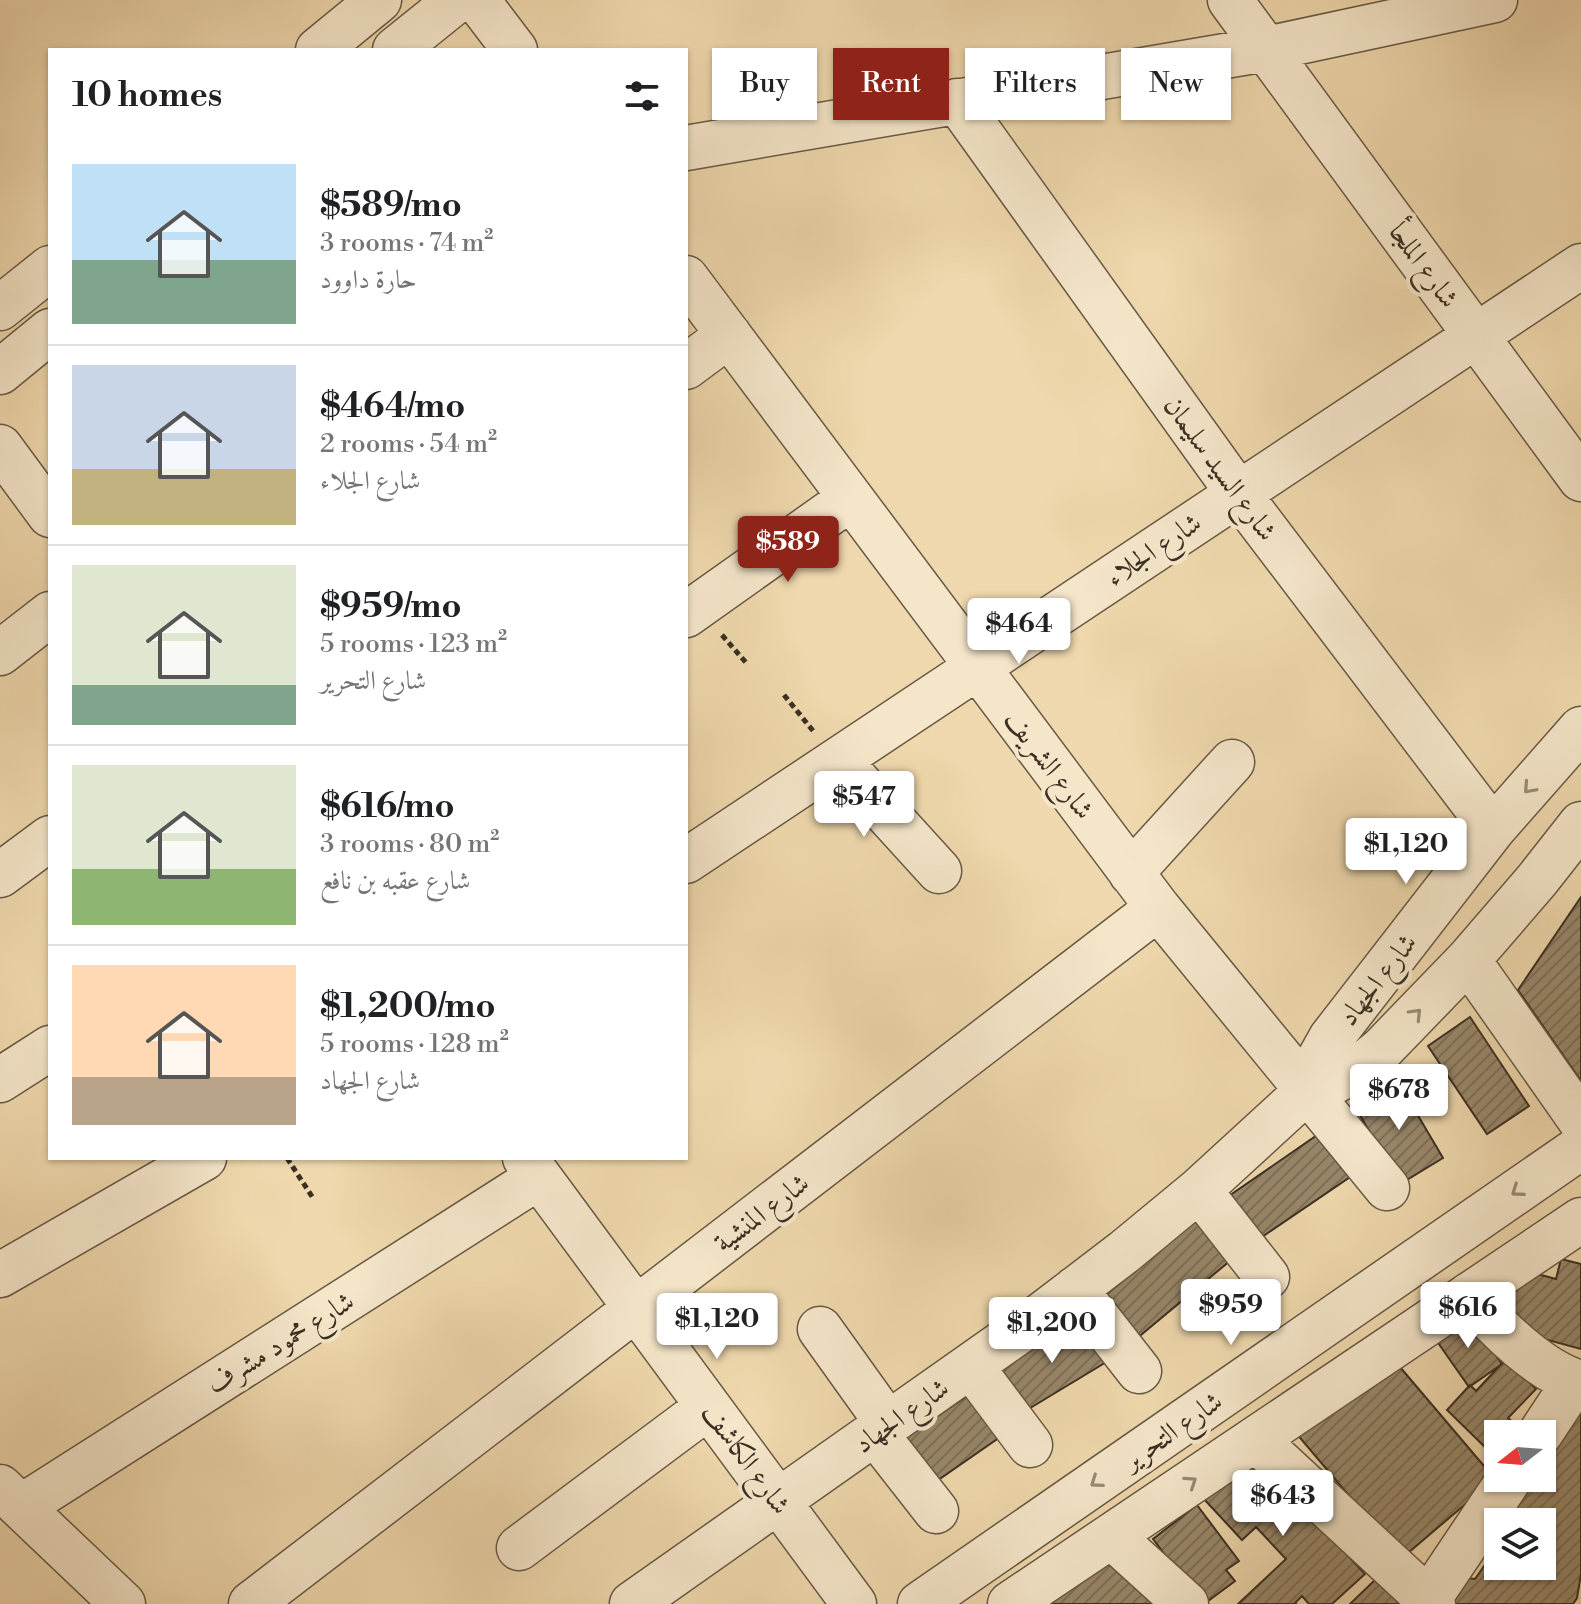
<!DOCTYPE html>
<html lang="en">
<head>
<meta charset="utf-8">
<style>
  body { margin:0; font-family:"Libre Bodoni",Amiri,serif; background:#f6f6f6; color:#202124; height:100vh; display:flex; flex-direction:column; font-size:30px; white-space:nowrap }
  * { box-sizing:border-box; margin:0 }
  p { font-size:26px; color:#757577 }
  .icon { flex:none; width:44px; height:44px; fill:none; stroke:currentColor; stroke-width:2; stroke-linecap:round; stroke-linejoin:round }
  .map { position:relative; flex:1; overflow:hidden }
  .side { position:absolute; left:48px; top:48px; width:640px; height:1112px; display:flex; flex-direction:column; background:#fff; border-radius:0px; box-shadow:0 2px 6px #0004 }
  .side>* { flex:none }
  .hud { position:absolute; left:712px; top:48px; width:748px; height:72px; display:flex; gap:16px }
  .needle { width:52px; rotate:253deg }
  .buttons { position:absolute; left:1484px; top:1420px; display:grid; gap:16px }
  .buttons a { display:grid; place-items:center; width:72px; height:72px; border-radius:0px; background:#fff; box-shadow:0 2px 6px #0004; font-size:40px }
  .price { position:absolute; translate:-50% -68px; padding:0 18px; border-radius:8px; background:#fff; color:#222; font-size:26px; line-height:52px; filter:drop-shadow(0 2px 4px #0008) }
  .price::after { content:''; position:absolute; left:50%; top:48px; width:24px; height:18px; margin-left:-12px; background:inherit; clip-path:polygon(0 0,100% 0,50% 100%) }
  .price.current { background:#8f2418; color:#fff }
  ul { padding:0; list-style:none }
  li { display:flex; align-items:center; gap:24px; height:200px; padding:0 24px }
  li+li { border-top:2px solid #e0e0e0 }
  li span { display:grid; place-items:center; flex:none; width:224px; height:160px; border-radius:0px; color:#555 }
  li>.icon { margin-inline-start:auto }
  span .icon { width:96px; height:96px; fill:#fffc; stroke-width:1 }
  li b { font-size:34px }
  h2 { display:flex; justify-content:space-between; align-items:center; height:96px; padding:0 24px; font-size:34px }
  .pill { padding:0 28px; border-radius:0px; background:#fff; box-shadow:0 2px 6px #0004; font-size:28px; line-height:72px }
  .pill.current { background:#8f2418; color:#fff }
  .map>svg:first-child { display:block }
  .building { fill:url(#building-hatch); stroke:#3a2f22; stroke-width:2; fill-rule:evenodd }
  .lines { fill:none; stroke-linecap:round; stroke-linejoin:round }
  .minor-casing { stroke:#675945; stroke-width:47 }
  .path { stroke:#3a2f22; stroke-width:5; stroke-dasharray:6 4; stroke-linecap:butt }
  .minor { stroke:#f5e6ca; stroke-width:44 }
  .oneway { stroke:#988a76 }
  .labels { text-anchor:middle; stroke-width:8; stroke-linejoin:round; paint-order:stroke }
  .street-label { font-size:28px; fill:#3a2f22; stroke:#f5e6ca }
</style>
</head>
<body>
<div class="map">
<svg width="1581" height="1604" viewBox="0 0 1581 1604">
  <defs>
    <pattern id="building-hatch" width="6" height="6" patternUnits="userSpaceOnUse" patternTransform="scale(2)"><rect width="6" height="6" fill="#98876a"/><path d="M-1 1l2-2M0 6l6-6M5 7l2-2" fill="none" stroke="#7d6f57"/></pattern>
  </defs>
  <rect width="100%" height="100%" fill="#efd8ad"/>
  <filter id="stains"><feTurbulence type="fractalNoise" baseFrequency=".0025" numOctaves="4"/><feColorMatrix values="0 0 0 0 .2 0 0 0 0 .09 0 0 0 0 .02 0 0 0 .5 -.17"/></filter>
  <radialGradient id="worn" r=".72"><stop offset=".6" stop-color="#630" stop-opacity="0"/><stop offset="1" stop-color="#630" stop-opacity=".3"/></radialGradient>
  <path class="building" d="M1581 897V1081L1518 990Z
    M1470 1017 1529 1106 1487 1134 1428 1046Z
    M1397 1080 1443 1158 1400 1184 1354 1105Z
    M1326 1129 1356 1173 1256 1241 1226 1198Z
    M1198 1219 1231 1260 1136 1339 1102 1298Z
    M1561 1259 1581 1264V1349L1500 1327 1515 1268 1556 1279Z
    M1467 1314 1502 1364 1469 1387 1434 1337Z
    M1082 1317 1108 1361 1022 1413 995 1368Z
    M1506 1359 1536 1389 1508 1418 1515 1424 1506 1434H1498V1442L1489 1451 1447 1410 1470 1385 1476 1391Z
    M1394 1360 1495 1479 1402 1558 1295 1432Z
    M973 1392 1003 1435 928 1487 898 1443Z
    M1581 1398V1574L1577 1598 1573 1604H1447L1460 1577 1475 1579 1489 1559 1472 1547 1522 1478H1542V1450ZM1498 1522H1542V1566H1498Z
    M1251 1451 1365 1574 1332 1604H1309L1302 1596 1295 1603 1297 1604H1238L1286 1559 1256 1527 1242 1540 1202 1497Z
    M1197 1505 1239 1561 1226 1570 1235 1581 1204 1604H1202L1153 1539Z
    M1108 1552 1160 1604H1050L1048 1602Z
    M1378 1577 1403 1604H1350Z"/>
  <g class="lines">
    <g class="minor-casing">
      <path id="minor" d="M477 0 515 50
        M1230 0 1581 479
        M318 50 379 0
        M395 50 457 0
        M957 101 1238 493 1493 829
        M686 148 1266 49 1495 0
        M686 278 1158 908 1387 1188
        M0 308 50 268
        M686 367 729 335
        M0 372 50 331
        M0 447 50 515
        M686 615 851 498
        M0 653 50 614
        M839 761 939 871
        M686 861 1581 266
        M1131 873 1232 762
        M0 875 50 838
        M1468 960 1581 1121
        M0 1080 50 1048
        M1308 1090 1317 1063 1331 1038 1493 829 1581 729
        M525 1158 854 1604
        M1199 1190 1267 1277
        M0 1275 204 1158
        M1075 1289 1139 1371
        M1469 1295C1494 1326 1542 1373 1581 1383
        M820 1329 888 1424
        M971 1366 1030 1445
        M875 1433 936 1511
        M1540 1434 1575 1381
        M1255 1439 1433 1604
        M0 1487 123 1604
        M21 1507 539 1177
        M1111 1536 1186 1604
        M519 1548 708 1407
        M1428 1600 1510 1478
        M251 1604 1158 908
        M632 1604 1031 1323 1124 1252 1199 1190 1308 1090 1335 1081 1360 1067 1382 1049 1468 960 1537 880 1581 824
        M920 1604 1581 1147
        M1010 1604 1581 1220"/>
    </g>
    <path class="path" d="M722 635 748 665
      M784 695 814 732
      M287 1158 313 1198"/>
    <use href="#minor" class="minor"/>
  </g>
  <defs><path id="oneway-chevron" d="M-2-3.5L2.5 0L-2 3.5" fill="none" stroke-width="1.6" stroke-linecap="round" stroke-linejoin="round" transform="scale(2)"/></defs>
  <g class="oneway">
    <use href="#oneway-chevron" transform="translate(1529 788) rotate(132)"/>
    <use href="#oneway-chevron" transform="translate(1416 1014) rotate(-46)"/>
    <use href="#oneway-chevron" transform="translate(1517 1191) rotate(145)"/>
    <use href="#oneway-chevron" transform="translate(1096 1482) rotate(145)"/>
    <use href="#oneway-chevron" transform="translate(1191 1482) rotate(-34)"/>
  </g>
  <g class="labels">
    <g class="street-label">
      <text transform="translate(1424 264) rotate(54)" y="10">شارع الملجأ</text>
      <text transform="translate(1221 468) rotate(54)" y="10">شارع السيد سليمان</text>
      <text transform="translate(1153 549) rotate(-34)" y="10">شارع الجلاء</text>
      <text transform="translate(1050 764) rotate(53)" y="10">شارع الشريف</text>
      <text transform="translate(1377 979) rotate(-52)" y="10">شارع الجهاد</text>
      <text transform="translate(761 1212) rotate(-37)" y="10">شارع المنشية</text>
      <text transform="translate(280 1342) rotate(-32)" y="10">شارع محمود مشرف</text>
      <text transform="translate(901 1415) rotate(-35)" y="10">شارع الجهاد</text>
      <text transform="translate(1172 1430) rotate(-35)" y="10">شارع التحرير</text>
      <text transform="translate(747 1458) rotate(54)" y="10">شارع الكاشف</text>
    </g>
  </g>
  <rect width="100%" height="100%" filter="url(#stains)"/>
  <rect width="100%" height="100%" fill="url(#worn)"/>
</svg>
<div class="buttons">
<a><svg class="needle" viewBox="-14 -14 28 28"><path d="M0-13l5 13h-10z" fill="#e53935"/><path d="M0 13l5-13h-10z" fill="#757577"/></svg></a>
<a><svg class="icon" aria-label="layers" viewBox="0 0 24 24"><path d="M12 4l9 5-9 5-9-5zM3 14l9 5 9-5"/></svg></a>
</div>
<b class="price current" style="left:788px;top:584px">$589</b>
<b class="price" style="left:1019px;top:666px">$464</b>
<b class="price" style="left:864px;top:839px">$547</b>
<b class="price" style="left:1406px;top:886px">$1,120</b>
<b class="price" style="left:1399px;top:1132px">$678</b>
<b class="price" style="left:1231px;top:1347px">$959</b>
<b class="price" style="left:1468px;top:1350px">$616</b>
<b class="price" style="left:717px;top:1361px">$1,120</b>
<b class="price" style="left:1052px;top:1365px">$1,200</b>
<b class="price" style="left:1283px;top:1538px">$643</b>
<div class="hud">
<a class="pill">Buy</a>
<a class="pill current">Rent</a>
<a class="pill">Filters</a>
<a class="pill">New</a>
</div>
<section class="side">
<h2>10 homes<svg class="icon" aria-label="filters" viewBox="0 0 24 24"><path d="M4 7h16M4 17h16"/><circle cx="9" cy="7" r="2"/><circle cx="15" cy="17" r="2"/></svg></h2>
<ul>
<li><span style="background:linear-gradient(#bfe0f5 60%,#7fa58c 0)"><svg class="icon" aria-label="home" viewBox="0 0 24 24"><path d="M3 11l9-7 9 7M6 9v11h12V9"/></svg></span><div><b>$589/mo</b><p>3 rooms · 74 m²</p><p>حارة داوود</p></div></li>
<li><span style="background:linear-gradient(#c9d6e8 65%,#c2b280 0)"><svg class="icon" aria-label="home" viewBox="0 0 24 24"><path d="M3 11l9-7 9 7M6 9v11h12V9"/></svg></span><div><b>$464/mo</b><p>2 rooms · 54 m²</p><p>شارع الجلاء</p></div></li>
<li><span style="background:linear-gradient(#dfe7d0 75%,#7fa58c 0)"><svg class="icon" aria-label="home" viewBox="0 0 24 24"><path d="M3 11l9-7 9 7M6 9v11h12V9"/></svg></span><div><b>$959/mo</b><p>5 rooms · 123 m²</p><p>شارع التحرير</p></div></li>
<li><span style="background:linear-gradient(#dfe7d0 65%,#8fb573 0)"><svg class="icon" aria-label="home" viewBox="0 0 24 24"><path d="M3 11l9-7 9 7M6 9v11h12V9"/></svg></span><div><b>$616/mo</b><p>3 rooms · 80 m²</p><p>شارع عقبه بن نافع</p></div></li>
<li><span style="background:linear-gradient(#ffd9b3 70%,#b9a48a 0)"><svg class="icon" aria-label="home" viewBox="0 0 24 24"><path d="M3 11l9-7 9 7M6 9v11h12V9"/></svg></span><div><b>$1,200/mo</b><p>5 rooms · 128 m²</p><p>شارع الجهاد</p></div></li>
</ul>
</section>
</div>
</body>
</html>
